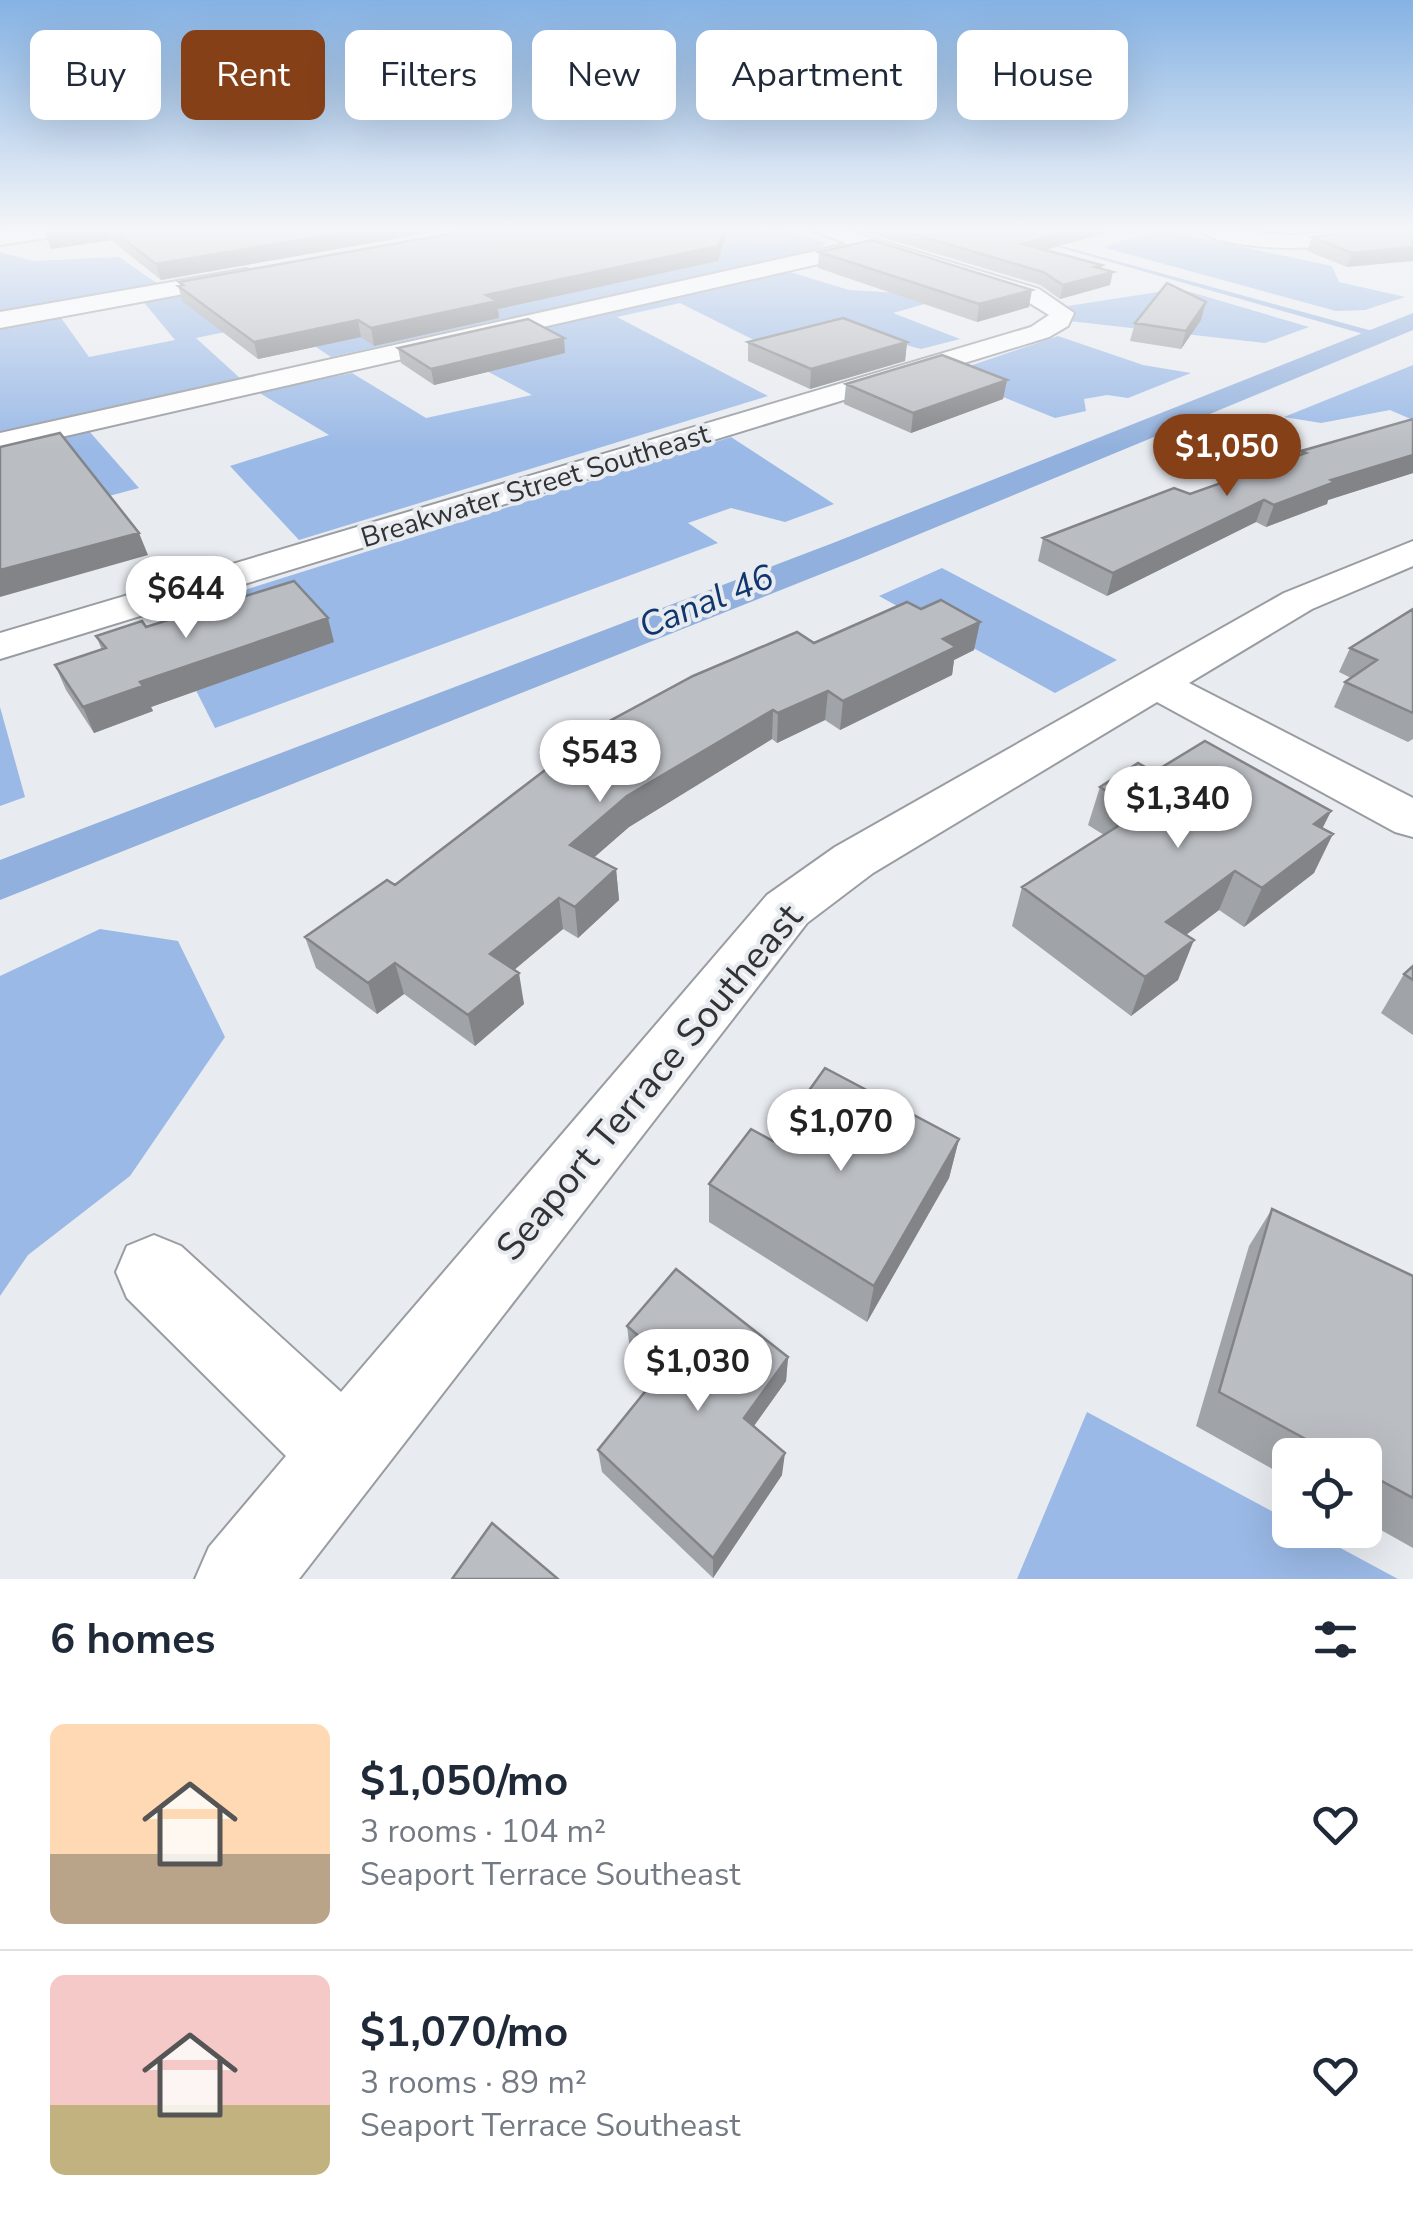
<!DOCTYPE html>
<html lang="en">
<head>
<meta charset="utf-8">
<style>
  body { margin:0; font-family:"Nunito Sans",sans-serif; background:#f2f2f3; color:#1f2937; height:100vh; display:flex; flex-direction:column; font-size:38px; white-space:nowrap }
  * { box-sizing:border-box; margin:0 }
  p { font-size:32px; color:#747a83 }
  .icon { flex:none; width:55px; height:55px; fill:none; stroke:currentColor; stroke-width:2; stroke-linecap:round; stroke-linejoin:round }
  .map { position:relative; height:1579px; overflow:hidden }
  .panel { display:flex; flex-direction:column; background:#fff; flex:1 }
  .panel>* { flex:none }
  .top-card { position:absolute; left:30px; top:30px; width:1355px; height:90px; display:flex; gap:20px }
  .buttons { position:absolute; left:1272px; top:1438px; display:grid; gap:20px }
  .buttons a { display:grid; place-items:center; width:110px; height:110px; border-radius:15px; background:#fff; box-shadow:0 10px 40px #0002; font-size:50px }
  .price { position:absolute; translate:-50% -85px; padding:0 22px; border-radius:35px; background:#fff; color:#222; font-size:32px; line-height:65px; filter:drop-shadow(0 2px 5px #0008) }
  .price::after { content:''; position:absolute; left:50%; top:60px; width:30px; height:22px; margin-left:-15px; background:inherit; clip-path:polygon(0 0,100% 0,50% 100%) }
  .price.on { background:#854018; color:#fff }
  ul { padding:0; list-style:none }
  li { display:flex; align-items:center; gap:30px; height:250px; padding:0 50px }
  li+li { border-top:2px solid #e0e1e3 }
  li span { display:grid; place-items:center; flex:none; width:280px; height:200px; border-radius:15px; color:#555 }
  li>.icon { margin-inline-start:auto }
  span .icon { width:120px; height:120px; fill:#fffc; stroke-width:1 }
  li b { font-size:42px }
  h2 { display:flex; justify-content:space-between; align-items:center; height:120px; padding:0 50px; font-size:42px }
  .pill { padding:0 35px; border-radius:15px; background:#fff; box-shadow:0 10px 40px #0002; font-size:35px; line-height:90px }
  .pill.on { background:#854018; color:#fff }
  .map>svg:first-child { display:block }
  .forest { fill:#9ab9e6 }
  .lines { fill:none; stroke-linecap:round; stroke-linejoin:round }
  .stream { fill:#91b0dd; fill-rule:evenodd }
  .canal { fill:#91b0dd; fill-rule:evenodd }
  .street-casing { stroke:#999ca1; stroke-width:4 }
  .street { fill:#fff; fill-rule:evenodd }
  .wall { fill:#a0a3a7 }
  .shaded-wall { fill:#828488 }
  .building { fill:#babdc2; stroke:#828488; stroke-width:2.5 }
  .labels { text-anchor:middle; stroke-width:8; stroke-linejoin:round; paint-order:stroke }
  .far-street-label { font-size:28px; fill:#303233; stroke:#e8ebf0 }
  .water-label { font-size:35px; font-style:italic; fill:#0f376d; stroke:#e8ebf0 }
  .near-street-label { font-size:38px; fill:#303233; stroke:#e8ebf0 }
</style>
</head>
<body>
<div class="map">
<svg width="1413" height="1579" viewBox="0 0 1413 1579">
  <rect width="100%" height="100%" fill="#e8ebf0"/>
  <path class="forest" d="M717 229H785L826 243 820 249 331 357 277 321 196 338 241 379 0 432V326L59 315 89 357 175 340 142 300 207 288Z
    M1163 230 1332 266 1339 282 1405 297 1365 310 1336 311 1102 247Z
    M0 252 33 261 119 257 161 286 0 315Z
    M790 272 849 290 953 296 893 313 960 339 921 349 873 336 774 350 680 303 617 317 768 396 299 540 230 466 329 435 258 392 352 373 426 418 532 395 447 350Z
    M1177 289 1194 293 1309 327 1265 343 1069 321 1072 310 1068 306Z
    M1058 336 1143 365 1191 373 1128 398 1107 395 1084 399 1086 411 1055 418 946 374Z
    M1413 365V420L1390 410 1321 423 1284 417Z
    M89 431 139 488 0 525V454Z
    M731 437 834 504 785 522 731 508 688 523 718 543 215 728 159 617Z
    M942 568 1117 660 1055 693 879 596Z
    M0 707 25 797 0 806Z
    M100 929 178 941 225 1037 130 1176 28 1255 0 1296V976Z
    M1087 1412 1290 1521V1530H1307L1398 1579H1017Z"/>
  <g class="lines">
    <path class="stream" d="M1040 240 1380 333 1381 335 1374 337 1040 242Z"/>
    <path class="canal" d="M1413 313V330L859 559 0 900V860L833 543Z"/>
    <g class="street-casing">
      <path id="street" d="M25 229H75L65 235 0 245V233Z
        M810 229H841L1039 289 1074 313 1068 326 1049 337 0 659V633L1031 327 1049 315 1023 299 871 252 0 451V433L847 244Z
        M1197 229 1293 235 1387 229C1359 254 1224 254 1197 229Z
        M246 269 257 276 254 281 0 328V312Z
        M1413 541V566L1312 609 1189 683 1413 798V837L1395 832 1157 702 873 873 807 923 299 1579H195L209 1547 286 1456 127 1298 116 1272 127 1246 154 1235 181 1246 341 1392 767 895 835 847 1284 593Z"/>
    </g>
    <use href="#street" class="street"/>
  </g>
  <path class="wall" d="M45 229H450L161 280 111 240 51 249Z
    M477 229H728L718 261 498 309 499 318 374 346 361 337 258 359 183 302 178 286 180 285 179 282Z
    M854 229H1108V232L1045 250 1102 265 1101 269 1110 285 1060 299 1040 285Z
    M1256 229H1329L1293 231Z
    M1366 229 1347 267 1307 251 1312 237Z
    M819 252 1029 307 977 322 818 268Z
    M1201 320 1181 349 1130 341 1135 323Z
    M748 342H907L905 361 810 389 748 361Z
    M398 348 565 353 434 385 401 363Z
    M1007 380 1003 399 911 433 844 404 846 384Z
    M1413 419V473L1328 500 1327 504 1266 527 1256 522 1107 596 1038 561 1043 538 1190 494 1300 455 1301 451Z
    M921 609 980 622 974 650 954 660 952 675 840 730 825 720 777 743 772 739 629 827 594 857 616 869 619 900 578 938 563 929 514 970 524 1004 475 1046 404 994 377 1014 316 968 305 937 395 885 579 745 578 738 814 643Z
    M1413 609V739L1408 742 1334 707 1345 682 1351 678 1339 672 1350 648Z
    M146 627 334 642 151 707 153 711 94 733 66 690 55 665 102 650 96 636Z
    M1154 772 1331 811 1322 829 1314 873 1244 927 1219 910 1186 935 1178 980 1131 1016 1012 926 1022 887 1104 835 1088 825 1100 787Z
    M1413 966V1035L1381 1013 1404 974Z
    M959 1139 949 1178 867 1322 709 1222V1184L773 1141Z
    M1272 1209 1413 1276V1548L1365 1521V1455H1290V1479L1196 1426 1249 1246Z
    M627 1326 788 1357 786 1381 754 1426 782 1475 713 1578 602 1472 598 1450 659 1375 630 1350Z"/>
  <path class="shaded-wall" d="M81 229H107L111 240 51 249 46 234Z
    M364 229H450L161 280 156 264Z
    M724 229H728L718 261 498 309 499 318 374 346 371 328Z
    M1076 229H1108V232L1020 257 1022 244Z
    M1294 229H1329L1293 231Z
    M1413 247V261L1347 267 1352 253Z
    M1102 265 1100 275 1113 272 1110 285 1060 299 1063 285 1095 267Z
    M1032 290 1029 307 977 322 979 304Z
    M1206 302 1201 320 1181 349 1186 331Z
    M358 320 361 337 258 359 254 342Z
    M564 338 565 353 434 385 431 369Z
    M907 342 905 361 810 389 811 369Z
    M1007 380 1003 399 911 433 913 413Z
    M1413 455V473L1328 500 1327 504 1266 527 1274 505 1331 480Z
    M1264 500 1256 522 1107 596 1113 573Z
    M139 533 148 555 0 597V570Z
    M328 618 334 642 151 707 153 711 94 733 83 707 140 682Z
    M980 622 974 650 954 660 952 675 840 730 843 701 943 639Z
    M828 691 825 720 777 743 778 713Z
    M773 710 772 739 629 827 573 876 570 845 627 796Z
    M1331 811 1312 849 1333 834 1314 873 1244 927 1262 888 1314 824Z
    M616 869 619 900 578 938 575 907Z
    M1235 871 1219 910 1151 961 1166 922Z
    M559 898 563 929 496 985 490 954Z
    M1194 940 1178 980 1131 1016 1145 977Z
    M395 963 404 994 377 1014 368 983Z
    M519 973 524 1004 475 1046 468 1015Z
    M959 1139 949 1178 867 1322 874 1286Z
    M788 1357 786 1381 743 1441 744 1418Z
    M785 1453 782 1475 713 1578V1558Z"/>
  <path class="building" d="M45 229H81L46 234Z
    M111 229H364L156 264Z
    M477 229H724L718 246 486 295 497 301 371 328 358 320 254 342 178 286 183 285 179 282Z
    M896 229H1076L1022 244 1102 265 1095 267 1113 272 1063 285 1043 272Z
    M1366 229H1413V247L1352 253 1312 237Z
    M872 240 1032 290 979 304 819 252Z
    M1167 283 1206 302 1186 331 1135 323Z
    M843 318 907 342 811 369 748 342Z
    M528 319 564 338 431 369 398 348Z
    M942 355 1007 380 913 413 846 384Z
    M1413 419V455L1331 480 1335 482 1274 505 1264 500 1113 573 1043 538 1174 488 1190 494 1306 453 1301 451Z
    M60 433 139 533 0 570V447Z
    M294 581 328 618 140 682 143 686 83 707 55 665 106 648 96 636 142 621 146 627Z
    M941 600 980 622 943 639 956 647 843 701 828 691 778 713 773 710 627 796 570 845 616 869 575 907 559 898 490 954 519 973 468 1015 395 963 368 983 305 937 387 880 395 885 583 741 578 738 693 676 797 632 814 643 907 602 921 609Z
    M1413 609V713L1345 682 1377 660 1350 648Z
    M1205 741 1331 811 1314 824 1333 834 1262 888 1235 871 1166 922 1194 940 1145 977 1022 887 1140 812 1100 787 1138 763 1154 772Z
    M1413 966V980L1404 974Z
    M825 1068 959 1139 874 1286 709 1184 751 1129 773 1141Z
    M1272 1209 1413 1276V1498L1365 1472V1455H1335L1219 1392Z
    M676 1269 788 1357 744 1418 785 1453 713 1558 598 1450 669 1362 627 1326Z
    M492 1523 558 1579H452Z"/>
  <linearGradient id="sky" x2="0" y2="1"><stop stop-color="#85b2e4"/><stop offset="0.51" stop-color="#f5f6f8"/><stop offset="1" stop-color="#f5f6f8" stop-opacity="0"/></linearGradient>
  <rect width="1413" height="450" fill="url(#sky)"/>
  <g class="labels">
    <g class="far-street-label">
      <text transform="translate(535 485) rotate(-17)" y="10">Breakwater Street Southeast</text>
    </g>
    <g class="water-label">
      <text transform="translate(706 601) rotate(-22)" y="12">Canal 46</text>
    </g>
    <g class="near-street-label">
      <text transform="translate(649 1082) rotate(-50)" y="13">Seaport Terrace Southeast</text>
    </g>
  </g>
</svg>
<div class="buttons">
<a><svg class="icon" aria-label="locate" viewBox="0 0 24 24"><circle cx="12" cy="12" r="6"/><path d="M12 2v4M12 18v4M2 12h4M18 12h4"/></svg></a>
</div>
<b class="price on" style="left:1227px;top:499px">$1,050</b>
<b class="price" style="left:186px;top:641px">$644</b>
<b class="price" style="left:600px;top:805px">$543</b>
<b class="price" style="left:1178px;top:851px">$1,340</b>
<b class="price" style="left:841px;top:1174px">$1,070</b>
<b class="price" style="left:698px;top:1414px">$1,030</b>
<div class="top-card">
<a class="pill">Buy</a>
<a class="pill on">Rent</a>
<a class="pill">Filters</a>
<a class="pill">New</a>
<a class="pill">Apartment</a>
<a class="pill">House</a>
</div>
</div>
<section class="panel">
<h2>6 homes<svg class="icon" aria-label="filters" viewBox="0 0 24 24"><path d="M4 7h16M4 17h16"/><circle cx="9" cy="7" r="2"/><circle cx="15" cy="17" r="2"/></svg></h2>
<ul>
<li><span style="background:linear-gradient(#ffd9b3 65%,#b9a48a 0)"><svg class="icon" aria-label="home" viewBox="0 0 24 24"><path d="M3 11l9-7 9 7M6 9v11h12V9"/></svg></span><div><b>$1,050/mo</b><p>3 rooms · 104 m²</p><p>Seaport Terrace Southeast</p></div><svg class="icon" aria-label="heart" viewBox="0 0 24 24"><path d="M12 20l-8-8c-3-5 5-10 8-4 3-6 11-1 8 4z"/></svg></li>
<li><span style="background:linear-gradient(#f6c9c9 65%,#c2b280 0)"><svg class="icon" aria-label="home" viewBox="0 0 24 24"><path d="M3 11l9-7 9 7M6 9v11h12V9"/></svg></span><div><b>$1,070/mo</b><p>3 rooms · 89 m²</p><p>Seaport Terrace Southeast</p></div><svg class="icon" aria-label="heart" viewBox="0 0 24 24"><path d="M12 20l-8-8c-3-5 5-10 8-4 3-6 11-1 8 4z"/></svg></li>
</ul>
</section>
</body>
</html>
